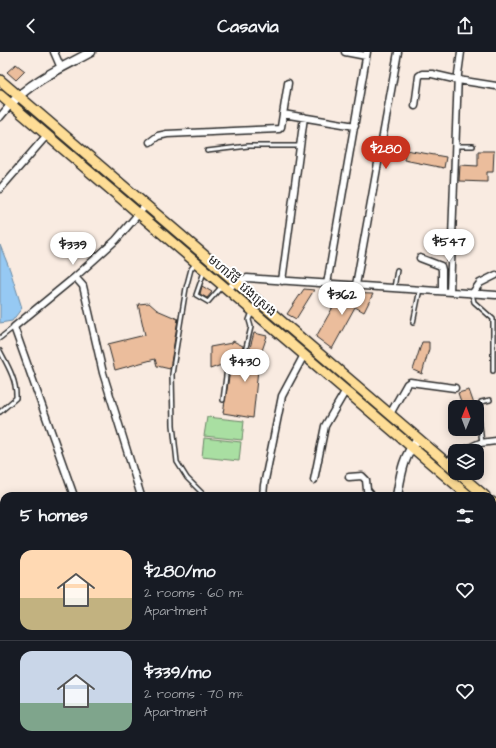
<!DOCTYPE html>
<html lang="en">
<head>
<meta charset="utf-8">
<style>
  body { margin:0; font-family:"Architects Daughter","Noto Sans Khmer",sans-serif; background:#242831; color:#f1f3f6; height:100vh; display:flex; flex-direction:column; font-size:15px; white-space:nowrap }
  * { box-sizing:border-box; margin:0 }
  p { font-size:13px; color:#9ea1a6 }
  .icon { flex:none; width:22px; height:22px; fill:none; stroke:currentColor; stroke-width:2; stroke-linecap:round; stroke-linejoin:round }
  .map { position:relative; flex:1; overflow:hidden }
  .details { position:absolute; left:0px; top:440px; width:496px; height:256px; display:flex; flex-direction:column; background:#171b24; border-radius:12px 12px 0 0; box-shadow:0 2px 10px #0003 }
  .details>* { flex:none }
  .needle { width:26px; rotate:1deg }
  .tools { position:absolute; left:448px; top:348px; display:grid; gap:8px }
  .tools a { display:grid; place-items:center; width:36px; height:36px; border-radius:8px; background:#171b24; box-shadow:0 2px 10px #0003; font-size:20px }
  .price { position:absolute; translate:-50% -34px; padding:0 9px; border-radius:14px; background:#fff; color:#222; font-size:13px; line-height:26px; filter:drop-shadow(0 1px 2px #0008) }
  .price::after { content:''; position:absolute; left:50%; top:24px; width:12px; height:9px; margin-left:-6px; background:inherit; clip-path:polygon(0 0,100% 0,50% 100%) }
  .price.on { background:#c8321e; color:#fff }
  ul { padding:0; list-style:none }
  li { display:flex; align-items:center; gap:12px; height:100px; padding:0 20px }
  li+li { border-top:1px solid #363941 }
  li span { display:grid; place-items:center; flex:none; width:112px; height:80px; border-radius:12px; color:#555 }
  li>.icon { margin-inline-start:auto }
  span .icon { width:48px; height:48px; fill:#fffc; stroke-width:1 }
  li b { font-size:17px }
  h2 { display:flex; justify-content:space-between; align-items:center; height:48px; padding:0 20px; font-size:17px }
  header { display:flex; justify-content:space-between; align-items:center; height:52px; padding:0 20px; background:#171b24; font-size:18px; font-weight:800 }
  .map>svg:first-child { display:block }
  .green { fill:#a9dfa2; stroke:#6a8566 }
  .water { fill:#96c9f3; stroke:#6b8aa3 }
  .building { fill:#ebbd9c; stroke:#2b2b2b }
  .lines { fill:none; stroke-linecap:round; stroke-linejoin:round }
  .lane-casing { stroke:#2b2b2b; stroke-width:6 }
  .street-casing { stroke:#2b2b2b; stroke-width:9 }
  .secondary-casing { stroke:#2b2b2b; stroke-width:11 }
  .primary-casing { stroke:#2b2b2b; stroke-width:12 }
  .lane { stroke:#fff; stroke-width:3 }
  .street { stroke:#fff; stroke-width:6 }
  .secondary { stroke:#fff; stroke-width:8 }
  .primary { stroke:#fedd96; stroke-width:9 }
  .labels { text-anchor:middle; stroke-width:4; stroke-linejoin:round; paint-order:stroke }
  .street-label { font-size:13px; fill:#2b2b2b; stroke:#fff }
</style>
</head>
<body>
<header><svg class="icon" aria-label="back" viewBox="0 0 24 24"><path d="M15 5l-7 7 7 7"/></svg>Casavia<svg class="icon" aria-label="share" viewBox="0 0 24 24"><path d="M12 15V3M7 8l5-5 5 5M5 13v7h14v-7"/></svg></header>
<div class="map">
<svg width="496" height="696" viewBox="0 0 496 696">
  <rect width="100%" height="100%" fill="#f9ebe1"/>
  <filter id="ink" filterUnits="userSpaceOnUse"><feTurbulence type="fractalNoise" baseFrequency=".025" numOctaves="2"/><feDisplacementMap in="SourceGraphic" scale="8" xChannelSelector="R" yChannelSelector="G"/><feConvolveMatrix kernelMatrix="1 2 1 2 8 2 1 2 1" color-interpolation-filters="sRGB"/></filter>
  <g filter="url(#ink)">
    <path class="green" d="M207 365 244 369 242 388 204 384Z
      M204 386 241 390 239 409 202 405Z"/>
    <path class="water" d="M0 193 10 218 22 256 12 269 0 271Z"/>
    <path class="building" d="M16 12 25 19 16 28 7 20Z
      M406 98 446 105 444 116 404 108Z
      M478 99H494L493 120H487V130L459 129 460 113 478 114Z
      M202 234 212 240 207 246 200 242Z
      M304 237 314 238 296 267 287 262Z
      M341 241 373 242 364 260 355 255 332 297 316 285Z
      M149 251 157 258 178 267 170 317 157 314 155 307 115 318 108 292 145 283 138 252Z
      M254 281 267 284 256 316 258 317 253 366 223 361 230 319H241L244 318Z
      M233 289 243 294 239 313H229L230 310 210 317V295L232 291Z
      M422 290H429V297L422 322 413 318Z
      M469 338 475 355H463L458 341Z"/>
    <g class="lines">
      <g class="lane-casing">
        <path id="lane" d="M456 94H473
          M207 99 248 94H300
          M195 212 191 217 186 236 172 322 173 373 177 410 187 426 205 444
          M204 220 196 243 208 250 222 234
          M394 236 397 218
          M472 242 474 250 493 267V319
          M413 271 420 237
          M0 286 14 275
          M0 299C8 314 17 329 16 346L0 360
          M223 348 227 316H241L251 275 249 268 252 260
          M482 391 478 357 481 350 490 348
          M0 475 4 473
          M0 540 4 550
          M0 598 4 596
          M0 649 4 647
          M55 696 63 692
          M302 696 304 692"/>
      </g>
      <g class="street-casing">
        <path id="street" d="M54 0 61 16
          M345 0 366 4
          M415 54 419 24 422 22H432L458 28 496 34
          M283 62 355 74
          M0 65 11 52
          M150 90 158 84 167 82 279 77 281 75 288 31
          M0 137 47 83
          M420 206 441 214 442 218V239
          M75 225 83 234 103 321 141 444
          M282 229 304 65
          M327 232 367 0
          M356 233 398 0
          M228 238 235 230 247 226 496 243
          M450 240 458 22 461 0
          M472 242 480 231 496 223
          M390 362 407 332 410 330 455 336
          M462 399 480 391 496 389
          M446 411 455 404
          M349 425 362 424 366 428 367 438 372 444
          M314 428 325 374 346 338
          M74 444 14 275 75 225 116 188 146 153
          M263 444 264 433 282 344 304 303
          M492 566H496
          M492 643H496
          M99 692V696
          M223 692V696
          M165 696 175 692
          M458 696 460 692"/>
      </g>
      <g class="secondary-casing">
        <path id="secondary" d="M11 52C32 28 64 15 91 0
          M397 444C401 422 403 404 418 387
          M374 692V696"/>
      </g>
      <g class="primary-casing">
        <path id="primary" d="M0 28 455 418
          M0 43 469 444
          M458 421 485 444
          M492 450 496 454
          M492 464 496 467"/>
      </g>
      <use href="#lane" class="lane"/>
      <use href="#street" class="street"/>
      <use href="#secondary" class="secondary"/>
      <use href="#primary" class="primary"/>
    </g>
  </g>
  <g class="labels">
    <g class="street-label">
      <text transform="translate(243 233) rotate(41)" y="5">មហាវិថី វេងស្រេង</text>
    </g>
  </g>
</svg>
<div class="tools">
<a><svg class="needle" viewBox="-14 -14 28 28"><path d="M0-13l5 13h-10z" fill="#e53935"/><path d="M0 13l5-13h-10z" fill="#9ea1a6"/></svg></a>
<a><svg class="icon" aria-label="layers" viewBox="0 0 24 24"><path d="M12 4l9 5-9 5-9-5zM3 14l9 5 9-5"/></svg></a>
</div>
<b class="price on" style="left:386px;top:118px">$280</b>
<b class="price" style="left:449px;top:211px">$547</b>
<b class="price" style="left:73px;top:214px">$339</b>
<b class="price" style="left:342px;top:264px">$362</b>
<b class="price" style="left:245px;top:331px">$430</b>
<section class="details">
<h2>5 homes<svg class="icon" aria-label="filters" viewBox="0 0 24 24"><path d="M4 7h16M4 17h16"/><circle cx="9" cy="7" r="2"/><circle cx="15" cy="17" r="2"/></svg></h2>
<ul>
<li><span style="background:linear-gradient(#ffd9b3 60%,#c2b280 0)"><svg class="icon" aria-label="home" viewBox="0 0 24 24"><path d="M3 11l9-7 9 7M6 9v11h12V9"/></svg></span><div><b>$280/mo</b><p>2 rooms · 60 m²</p><p>Apartment</p></div><svg class="icon" aria-label="heart" viewBox="0 0 24 24"><path d="M12 20l-8-8c-3-5 5-10 8-4 3-6 11-1 8 4z"/></svg></li>
<li><span style="background:linear-gradient(#c9d6e8 65%,#7fa58c 0)"><svg class="icon" aria-label="home" viewBox="0 0 24 24"><path d="M3 11l9-7 9 7M6 9v11h12V9"/></svg></span><div><b>$339/mo</b><p>2 rooms · 70 m²</p><p>Apartment</p></div><svg class="icon" aria-label="heart" viewBox="0 0 24 24"><path d="M12 20l-8-8c-3-5 5-10 8-4 3-6 11-1 8 4z"/></svg></li>
</ul>
</section>
</div>
</body>
</html>
